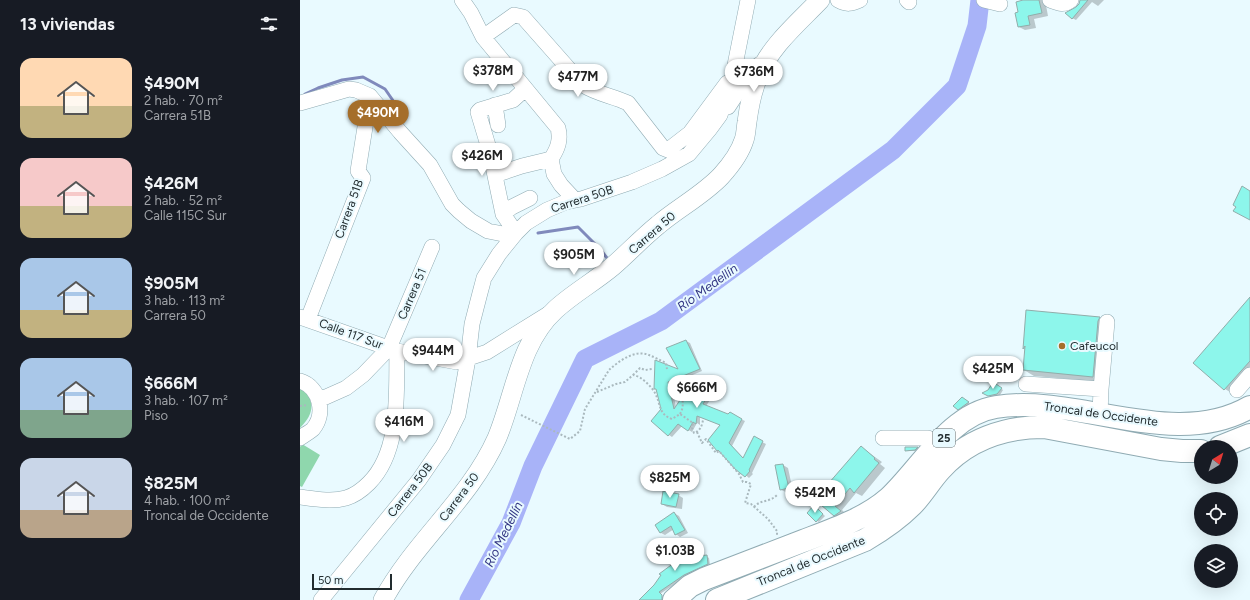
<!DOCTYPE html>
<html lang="es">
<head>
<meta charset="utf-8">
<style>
  body { margin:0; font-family:Figtree,sans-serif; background:#20242c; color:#f1f3f6; height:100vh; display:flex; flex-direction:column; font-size:15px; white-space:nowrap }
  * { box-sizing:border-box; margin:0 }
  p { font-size:13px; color:#9ea1a6 }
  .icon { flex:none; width:22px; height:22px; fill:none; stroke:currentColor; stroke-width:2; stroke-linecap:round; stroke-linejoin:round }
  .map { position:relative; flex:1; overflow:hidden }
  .drawer { display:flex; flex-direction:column; background:#171b24; width:300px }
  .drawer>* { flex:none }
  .needle { width:26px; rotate:38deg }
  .buttons { position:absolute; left:894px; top:440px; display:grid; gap:8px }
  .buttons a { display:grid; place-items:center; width:44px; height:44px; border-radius:50%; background:#171b24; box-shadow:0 4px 16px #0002; font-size:20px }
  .scale { position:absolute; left:12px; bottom:10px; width:80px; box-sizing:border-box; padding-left:4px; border:2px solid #222c2f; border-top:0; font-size:11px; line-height:14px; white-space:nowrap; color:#222c2f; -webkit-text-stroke:3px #e9faff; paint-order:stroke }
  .price { position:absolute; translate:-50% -34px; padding:0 9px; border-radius:14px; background:#fff; color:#222; font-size:13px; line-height:26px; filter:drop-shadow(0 1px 2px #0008) }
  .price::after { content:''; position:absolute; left:50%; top:24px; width:12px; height:9px; margin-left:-6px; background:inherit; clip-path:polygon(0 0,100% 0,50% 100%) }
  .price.on { background:#a56e2a; color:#fff }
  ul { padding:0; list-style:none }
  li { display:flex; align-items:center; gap:12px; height:100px; padding:0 20px }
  li span { display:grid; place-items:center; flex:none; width:112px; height:80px; border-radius:12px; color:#555 }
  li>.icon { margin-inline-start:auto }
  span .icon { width:48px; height:48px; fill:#fffc; stroke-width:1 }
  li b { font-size:17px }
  h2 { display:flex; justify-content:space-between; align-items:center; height:48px; padding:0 20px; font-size:17px }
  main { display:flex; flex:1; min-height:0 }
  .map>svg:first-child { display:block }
  .green { fill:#8fd7ad }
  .shadow { fill:#0003 }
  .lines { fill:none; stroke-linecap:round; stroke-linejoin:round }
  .stream { stroke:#808abc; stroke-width:3 }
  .river { stroke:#a8b3f8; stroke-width:19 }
  .building { fill:#8df6eb; stroke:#91adaa }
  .minor-casing { stroke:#90abb3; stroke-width:16 }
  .major-casing { stroke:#90abb3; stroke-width:20 }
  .highway-casing { stroke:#90abb3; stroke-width:24 }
  .path { stroke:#aab9be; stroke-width:2; stroke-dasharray:2 2; stroke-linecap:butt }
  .minor { stroke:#fff; stroke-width:15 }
  .major { stroke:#fff; stroke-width:19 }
  .highway { stroke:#fff; stroke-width:22 }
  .poi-dot { fill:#a56e2a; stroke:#e9faff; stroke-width:1.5 }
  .labels { text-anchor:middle; stroke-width:4; stroke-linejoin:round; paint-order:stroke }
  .shield { fill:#e9faff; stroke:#5e6a6d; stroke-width:1 }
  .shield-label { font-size:11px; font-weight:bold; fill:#222c2f }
  .street-label { font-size:12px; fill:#222c2f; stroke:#e9faff }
  .poi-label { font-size:12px; fill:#222c2f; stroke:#e9faff; text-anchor:start }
  .water-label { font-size:13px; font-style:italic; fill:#323583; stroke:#e9faff }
</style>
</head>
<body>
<main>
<section class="drawer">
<h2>13 viviendas<svg class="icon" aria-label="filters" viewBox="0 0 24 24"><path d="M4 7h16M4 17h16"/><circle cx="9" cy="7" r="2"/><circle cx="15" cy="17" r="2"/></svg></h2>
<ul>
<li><span style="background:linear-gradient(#ffd9b3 60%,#c2b280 0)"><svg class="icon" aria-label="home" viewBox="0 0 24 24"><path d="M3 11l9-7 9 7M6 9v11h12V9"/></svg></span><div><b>$490M</b><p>2 hab. · 70 m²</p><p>Carrera 51B</p></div></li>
<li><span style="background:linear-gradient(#f6c9c9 60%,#c2b280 0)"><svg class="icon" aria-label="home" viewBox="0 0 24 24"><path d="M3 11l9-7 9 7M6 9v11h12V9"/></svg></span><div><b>$426M</b><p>2 hab. · 52 m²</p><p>Calle 115C Sur</p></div></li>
<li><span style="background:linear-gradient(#a9c7e8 65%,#c2b280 0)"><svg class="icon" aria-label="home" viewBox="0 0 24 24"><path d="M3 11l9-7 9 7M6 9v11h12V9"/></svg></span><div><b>$905M</b><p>3 hab. · 113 m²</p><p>Carrera 50</p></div></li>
<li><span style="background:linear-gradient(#a9c7e8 65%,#7fa58c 0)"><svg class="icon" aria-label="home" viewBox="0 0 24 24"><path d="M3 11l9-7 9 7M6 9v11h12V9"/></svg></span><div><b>$666M</b><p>3 hab. · 107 m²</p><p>Piso</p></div></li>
<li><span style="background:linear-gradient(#c9d6e8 65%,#b9a48a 0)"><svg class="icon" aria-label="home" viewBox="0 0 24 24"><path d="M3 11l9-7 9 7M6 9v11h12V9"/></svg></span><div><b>$825M</b><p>4 hab. · 100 m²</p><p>Troncal de Occidente</p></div></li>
</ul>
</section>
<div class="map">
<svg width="950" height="600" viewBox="0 0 950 600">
  <rect width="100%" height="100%" fill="#e9faff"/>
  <path class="green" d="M0 389C5 390 7 393 9 397 15 409 9 419 0 428Z
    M2 444 20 455 2 487 0 486V447Z"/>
  <path class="shadow" d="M728 0H745L748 16 734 19 736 28 725 30 719 27V13Z
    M781 0H804L798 6 792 2 776 20 772 18 780 5Z
    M950 299V378L935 395 925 389Z
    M727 311 799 318 809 324 803 382 734 376 724 370 726 350 724 349Z
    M386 341 390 343 402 371 371 384 376 407 398 382 414 394 406 406 429 416 430 414 445 421 432 446 444 459 454 438 466 444 452 473 453 474 449 478 418 450 421 425 400 417V425L397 423 392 432 382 426 372 437 369 435 357 389 380 370Z
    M694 383 703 390 700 395 691 397 684 393 689 391Z
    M665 399 670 404 660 410 658 409Z
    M561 447 582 462 580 464 585 468 562 496 556 493 542 510 547 515 541 519 534 515 536 490Z
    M606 448H617L619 449 618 451H608L606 450Z
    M483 465 488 468 493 491 486 492 481 490 476 466Z
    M378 495 383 498 382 509 367 507 362 504Z
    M516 508 525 516 519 522 517 521Z
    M374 513 379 516 388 533 380 537 376 534 374 529 365 535 361 533 356 525Z
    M382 546 384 547 390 558 406 556 409 558 410 565 387 576 360 594 364 598V600H340L380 560Z"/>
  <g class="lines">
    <path class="stream" d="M5 94 18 88 42 80 63 77 85 89 103 115
      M238 233 278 227 300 249 307 258"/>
    <path class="river" d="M169 600 211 523 233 466 285 359 361 321 593 150 657 86 677 26 680 0"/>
  </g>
  <path class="building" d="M723 0H739L742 13 728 16 730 25 718 27 715 13 718 12 716 2Z
    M780 0H788L772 19 765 13 776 7 779 4Z
    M942 186 950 191V220L933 211 936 207 933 205Z
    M950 297V361L924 390 893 363Z
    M726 310 800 317 798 321 793 377 723 370 725 346 723 349Z
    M386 340 400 369 368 382 374 409 394 379 411 391 403 404 428 414 430 412 442 419 429 443 443 458 454 436 463 441 449 470 450 471 445 477 435 469 418 450 417 451 408 440 420 425 397 416 396 424 393 422 388 431 378 424 368 436 351 421 361 409 356 389H354L355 360 378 369 366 348Z
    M693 382 702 388 697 394 688 396 682 393 688 390Z
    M662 397 669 402 658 410 653 406Z
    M561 446 575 458 574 459 579 463 554 493 550 488 535 506 541 511 534 516 521 505 535 490 528 484Z
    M605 447H618L615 450 605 451Z
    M483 464 489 488 480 490 475 465Z
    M363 491 379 494 376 507 361 504Z
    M514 505 523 514 516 522 507 513Z
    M374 512 385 530 375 535 371 526 360 533 355 525Z
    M382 544 389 557 407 555 408 564 384 575 359 592 362 595V600H339L354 585 361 575 359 574 378 560 373 549Z"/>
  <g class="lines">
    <g class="minor-casing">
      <path id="minor" d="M162 0 171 13 183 37 258 128C261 140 258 148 251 159L254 174 261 185 275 200
        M538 0C547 5 551 4 560 0
        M607 0 609 2
        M684 0 700 4
        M750 0C758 3 764 6 771 0
        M183 37 214 15 223 17 283 85C297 94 313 96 328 103L363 148 368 150 390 133 427 83
        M0 103 49 89 56 90 70 96 100 132 130 165 152 204 159 211 171 221 188 231 213 236
        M195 105 198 125
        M428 107 453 69 460 64
        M195 175 222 166 251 159
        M203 214 212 207 230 198
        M216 233 203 214 190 152 178 112 180 110 213 100 225 89
        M0 317 97 351 157 362 187 352 248 314
        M8 319 63 178 58 171 70 96
        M0 381C20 387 26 414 13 429 10 432 4 435 0 438
        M726 384 801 389 800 414
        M801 389 807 322
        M937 390 950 375
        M19 400 46 388 63 375 89 348 132 247
        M583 438H628L639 443
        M0 497C15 499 32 502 46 498 56 495 62 490 69 483 101 451 96 394 97 351
        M21 600 119 480 143 445 158 415 168 359 172 324 180 293 184 278 199 254 216 233 226 223 247 210 266 202 281 199 332 182 362 169 389 154 409 130 420 115 432 80 448 0"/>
    </g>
    <g class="major-casing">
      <path id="major" d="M83 600C115 541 170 499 197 438 215 395 219 343 255 310 272 294 294 282 313 266 328 253 342 238 358 225 378 208 403 195 421 176 430 166 440 153 444 140 446 135 446 128 447 122 449 107 452 91 458 77 469 47 498 23 520 0"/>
    </g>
    <g class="highway-casing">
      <path id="highway" d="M920 447 950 435
        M374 600 390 586 404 579C437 566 470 554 503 541 532 530 565 519 589 498 621 468 650 414 696 407 778 394 874 451 950 407
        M417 600 565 540C582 530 598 519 612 505 622 495 630 481 640 470 667 440 704 427 744 427L861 449 882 451H901"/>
    </g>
    <path class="path" d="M333 375 340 368 345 370 352 369
      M297 392 316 384 325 382 333 375C341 376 351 386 355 393 361 404 358 414 372 419L380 414 393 423 392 428 394 433C400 431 402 426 403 420
      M0 406 7 405
      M380 414C384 408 383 399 381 393L388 385 391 387
      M221 415 270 439 280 431 285 409 309 370C319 361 335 349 349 355 354 357 360 360 366 363L367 369
      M397 432 402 443 406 439 416 453 419 451 439 474 443 482H447L451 484 445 503 451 504 468 519 477 531V535
      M454 507C461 499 469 503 477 495"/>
    <use href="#minor" class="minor"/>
    <use href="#major" class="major"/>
    <use href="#highway" class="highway"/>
  </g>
  <circle class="poi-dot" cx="762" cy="346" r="4"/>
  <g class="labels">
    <rect class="shield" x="633" y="429" width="22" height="18" rx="3"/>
    <g class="shield-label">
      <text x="644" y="442">25</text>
    </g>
    <g class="street-label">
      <text transform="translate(282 199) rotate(-18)" y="4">Carrera 50B</text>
      <text transform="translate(49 209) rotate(-70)" y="4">Carrera 51B</text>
      <text transform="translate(352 233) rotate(-41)" y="4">Carrera 50</text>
      <text transform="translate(112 294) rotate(-67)" y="4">Carrera 51</text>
      <text transform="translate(51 334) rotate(20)" y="4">Calle 117 Sur</text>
      <text transform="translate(801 414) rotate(8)" y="4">Troncal de Occidente</text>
      <text transform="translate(110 490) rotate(-52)" y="4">Carrera 50B</text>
      <text transform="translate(159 497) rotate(-53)" y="4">Carrera 50</text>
      <text transform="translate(511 561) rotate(-22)" y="4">Troncal de Occidente</text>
    </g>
    <g class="poi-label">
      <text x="770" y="350">Cafeucol</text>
    </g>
    <g class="water-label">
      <text transform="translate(407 287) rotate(-36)" y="5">Río Medellín</text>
      <text transform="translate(203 534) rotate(-64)" y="5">Río Medellín</text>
    </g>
  </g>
</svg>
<div class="buttons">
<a><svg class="needle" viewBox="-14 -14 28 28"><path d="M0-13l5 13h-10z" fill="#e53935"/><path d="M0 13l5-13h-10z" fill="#9ea1a6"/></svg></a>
<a><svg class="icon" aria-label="locate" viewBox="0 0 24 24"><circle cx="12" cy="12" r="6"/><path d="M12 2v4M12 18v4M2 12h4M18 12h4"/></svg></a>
<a><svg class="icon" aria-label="layers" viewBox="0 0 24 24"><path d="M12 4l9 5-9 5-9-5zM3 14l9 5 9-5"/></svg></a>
</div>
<div class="scale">50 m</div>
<b class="price" style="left:193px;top:92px">$378M</b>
<b class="price" style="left:454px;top:93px">$736M</b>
<b class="price" style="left:278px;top:98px">$477M</b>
<b class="price on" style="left:78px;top:134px">$490M</b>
<b class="price" style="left:182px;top:177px">$426M</b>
<b class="price" style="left:274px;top:276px">$905M</b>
<b class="price" style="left:133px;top:372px">$944M</b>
<b class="price" style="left:693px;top:390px">$425M</b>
<b class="price" style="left:397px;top:409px">$666M</b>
<b class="price" style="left:104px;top:443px">$416M</b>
<b class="price" style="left:370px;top:499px">$825M</b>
<b class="price" style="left:515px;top:514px">$542M</b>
<b class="price" style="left:375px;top:572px">$1.03B</b>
</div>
</main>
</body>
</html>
